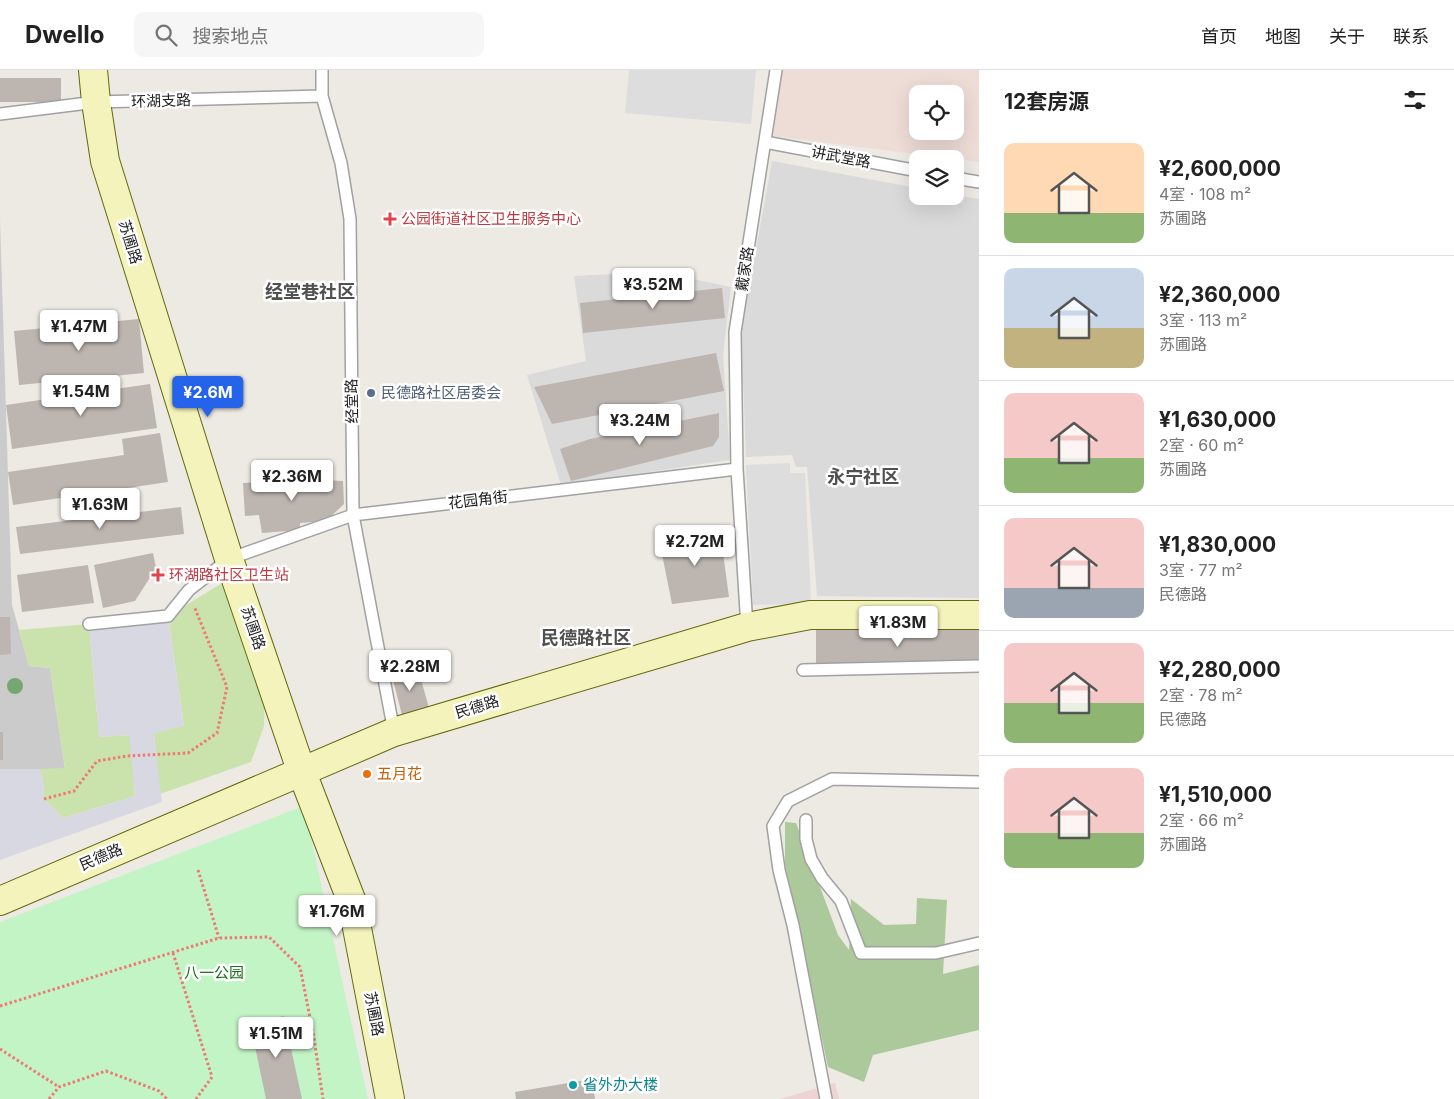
<!DOCTYPE html>
<html lang="zh">
<head>
<meta charset="utf-8">
<style>
  body { margin:0; font-family:Inter,"Noto Sans SC",sans-serif; background:#f6f6f6; color:#222; height:100vh; display:flex; flex-direction:column; font-size:19px; white-space:nowrap }
  * { box-sizing:border-box; margin:0 }
  p { font-size:16px; color:#767676 }
  .icon { flex:none; width:28px; height:28px; fill:none; stroke:currentColor; stroke-width:2; stroke-linecap:round; stroke-linejoin:round }
  .map { position:relative; flex:1; overflow:hidden }
  .side { display:flex; flex-direction:column; background:#fff; width:475px }
  .side>* { flex:none }
  .tools { position:absolute; left:909px; top:15px; display:grid; gap:10px }
  .tools a { display:grid; place-items:center; width:55px; height:55px; border-radius:10px; background:#fff; box-shadow:0 5px 20px #0002; font-size:25px }
  .price { position:absolute; translate:-50% -42px; padding:0 11px; border-radius:5px; background:#fff; color:#222; font-size:16px; line-height:32px; filter:drop-shadow(0 1px 2px #0008) }
  .price::after { content:''; position:absolute; left:50%; top:30px; width:15px; height:11px; margin-left:-8px; background:inherit; clip-path:polygon(0 0,100% 0,50% 100%) }
  .price.selected { background:#2563eb; color:#fff }
  ul { padding:0; list-style:none }
  li { display:flex; align-items:center; gap:15px; height:125px; padding:0 25px }
  li+li { border-top:1px solid #e0e0e0 }
  li span { display:grid; place-items:center; flex:none; width:140px; height:100px; border-radius:10px; color:#555 }
  li>.icon { margin-inline-start:auto }
  span .icon { width:60px; height:60px; fill:#fffc; stroke-width:1 }
  li b { font-size:21px }
  h2 { display:flex; justify-content:space-between; align-items:center; height:60px; padding:0 25px; font-size:21px }
  header { display:flex; align-items:center; gap:30px; box-sizing:border-box; height:70px; padding:0 25px; background:#fff; border-bottom:1px solid #e0e0e0 }
  header strong { font-size:24px }
  nav { display:flex; gap:28px; margin-inline-start:auto; font-size:18px }
  .search { width:350px; height:45px; background:#f6f6f6; display:flex; align-items:center; gap:12px; box-sizing:border-box; padding:0 18px; border-radius:10px; color:#767676; font-size:19px }
  main { display:flex; flex:1; min-height:0 }
  .map>svg:first-child { display:block }
  .residential { fill:#dbdada }
  .commercial { fill:#edd3d4 }
  .religious { fill:#cbcbcb }
  .military { fill:#eedcd7; fill-rule:evenodd }
  .grass { fill:#cae3ad }
  .forest { fill:#abc99b }
  .park { fill:#c3f4c5 }
  .parking { fill:#ddd }
  .plaza { fill:#d8d8e2 }
  .building { fill:#bdb5b0 }
  .lines { fill:none; stroke-linecap:round; stroke-linejoin:round }
  .lane-casing { stroke:#a1a1a1; stroke-width:14 }
  .secondary-casing { stroke:#64690e; stroke-width:30 }
  .path { stroke:#ed7a74; stroke-width:3; stroke-dasharray:2.5 2.5; stroke-linecap:butt }
  .lane { stroke:#fff; stroke-width:11 }
  .secondary { stroke:#f3f3bb; stroke-width:28 }
  .tree { fill:#76a773 }
  .health-dot { fill:#e0444e; stroke:#fff; stroke-width:2 }
  .service-dot { fill:#5c6f8a; stroke:#fff; stroke-width:2 }
  .food-dot { fill:#e8710a; stroke:#fff; stroke-width:2 }
  .culture-dot { fill:#0f9aa8; stroke:#fff; stroke-width:2 }
  .labels { text-anchor:middle; stroke-width:5; stroke-linejoin:round; paint-order:stroke }
  .street-label { font-size:15px; fill:#1d1d1d; stroke:#fff }
  .health-label { font-size:15px; fill:#be3a42; stroke:#fff; text-anchor:start }
  .service-label { font-size:15px; fill:#4e5e75; stroke:#fff; text-anchor:start }
  .food-label { font-size:15px; fill:#c56008; stroke:#fff; text-anchor:start }
  .park-label { font-size:15px; fill:#157118; stroke:#fff }
  .culture-label { font-size:15px; fill:#0d838f; stroke:#fff; text-anchor:start }
  .quarter-label { font-size:18px; font-weight:bold; fill:#505050; stroke:#fff }
</style>
</head>
<body>
<header>
<strong>Dwello</strong>
<div class="search"><svg class="icon" aria-label="search" viewBox="0 0 24 24"><circle cx="10" cy="10" r="6"/><path d="M15 15l6 6"/></svg>搜索地点</div>
<nav><a>首页</a><a>地图</a><a>关于</a><a>联系</a></nav>
</header>
<main>
<div class="map">
<svg width="979" height="1029" viewBox="0 0 979 1029">
  <rect width="100%" height="100%" fill="#ede9e3"/>
  <path class="residential" d="M772 91 917 118 918 126 955 125 979 129V528L817 526 807 397H796L792 385 746 387 741 262Z
    M659 202 731 217 723 284 730 390 561 415 527 305 586 291 574 206Z"/>
  <path class="commercial" d="M835 1013 839 1029H780Z"/>
  <path class="religious" d="M0 149 12 535 29 596 50 598 65 699H0Z"/>
  <path class="military" d="M782 0H979V92L773 66ZM918 24H955V61H918Z"/>
  <path class="grass" d="M229 509 265 610 264 656 251 692 160 724 154 663 184 655 168 546Z
    M89 554 99 667 130 665 135 726 63 748 44 729 43 709 39 699 65 698 50 598 29 596 19 560Z"/>
  <path class="forest" d="M785 752 796 753 838 865 849 880 851 829 884 855 916 854 917 828 947 830 943 904 979 895V960L873 985 864 1012 828 997 785 794Z"/>
  <path class="park" d="M304 736 368 1029H0V852Z"/>
  <path class="parking" d="M629 0H756L751 54 625 43Z
    M790 393V403H805L811 533 753 535 746 395Z"/>
  <path class="plaza" d="M168 546 184 656 154 663 162 732 0 790V699H39L43 709 44 729 63 748 135 726 129 665 99 667 89 554Z"/>
  <path class="building" d="M0 8H61V32H0Z
    M722 218 725 248 583 263 580 233Z
    M139 249 144 303 19 315 14 261Z
    M716 283 724 321 552 354 534 317Z
    M150 314 157 358 12 379 6 335Z
    M719 343V367L713 376 571 411 560 379 590 369Z
    M160 363 168 412 13 435 8 402 124 385 122 369Z
    M303 409 343 411 344 434 326 451 300 453V460L262 463 259 445 245 446 243 413Z
    M181 437 184 464 20 484 16 457Z
    M720 461 729 527 672 534 659 469Z
    M153 483 156 498 135 531 103 538 94 495Z
    M88 495 94 533 22 542 17 505Z
    M0 547H10L11 584 0 585Z
    M979 557V595L816 598V560Z
    M418 599 429 638 402 645 392 606Z
    M0 662H3V690H0Z
    M284 946 302 1029H266L250 953Z
    M592 1009 595 1029H516L515 1022Z"/>
  <g class="lines">
    <g class="lane-casing">
      <path id="lane" d="M322 0V26L341 93 350 149 353 445 394 662
        M0 44 96 32 322 26
        M765 72 918 101
        M955 108 979 112
        M737 399 735 262 776 0
        M89 554 168 546 189 520 229 489 353 445 737 399 747 557
        M803 600 979 596
        M806 750V769L811 789 822 808 841 831 861 883H936L979 873
        M826 1029 793 855 779 800 773 756 788 731 832 709 979 712"/>
    </g>
    <g class="secondary-casing">
      <path id="secondary" d="M93 0 96 32 105 91 229 489 301 700 352 832 390 1029
        M0 831 394 662 747 557 810 545H979"/>
    </g>
    <path class="path" d="M44 729 74 721 97 691 127 686 188 683 217 663 227 617 194 536
      M198 800 219 868
      M173 883 212 1007 196 1029
      M0 936 219 868 269 867 300 897 314 968 323 1029
      M0 979 59 1017
      M49 1029 59 1017 106 1001 159 1021 167 1029"/>
    <use href="#lane" class="lane"/>
    <use href="#secondary" class="secondary"/>
  </g>
  <circle class="tree" cx="15" cy="616" r="8"/>
  <g class="health-dot">
    <path d="M387.5 141.5h5v5h5v5h-5v5h-5v-5h-5v-5h5z"/>
    <path d="M155.5 497.5h5v5h5v5h-5v5h-5v-5h-5v-5h5z"/>
  </g>
  <circle class="service-dot" cx="371" cy="323" r="5"/>
  <circle class="food-dot" cx="367" cy="704" r="5"/>
  <circle class="culture-dot" cx="573" cy="1015" r="5"/>
  <g class="labels">
    <g class="street-label">
      <text transform="translate(161 31) rotate(-2)" y="5">环湖支路</text>
      <text transform="translate(841 87) rotate(11)" y="5">讲武堂路</text>
      <text transform="translate(130 172) rotate(73)" y="5">苏圃路</text>
      <text transform="translate(745 199) rotate(-81)" y="5">戴家路</text>
      <text transform="translate(352 331) rotate(-91)" y="5">经堂路</text>
      <text transform="translate(478 430) rotate(-7)" y="5">花园角街</text>
      <text transform="translate(253 558) rotate(71)" y="5">苏圃路</text>
      <text transform="translate(477 637) rotate(-17)" y="5">民德路</text>
      <text transform="translate(101 787) rotate(-23)" y="5">民德路</text>
      <text transform="translate(374 944) rotate(79)" y="5">苏圃路</text>
    </g>
    <g class="health-label">
      <text x="401" y="154">公园街道社区卫生服务中心</text>
      <text x="169" y="510">环湖路社区卫生站</text>
    </g>
    <g class="service-label">
      <text x="381" y="328">民德路社区居委会</text>
    </g>
    <g class="food-label">
      <text x="377" y="709">五月花</text>
    </g>
    <g class="park-label">
      <text x="214" y="908">八一公园</text>
    </g>
    <g class="culture-label">
      <text x="583" y="1020">省外办大楼</text>
    </g>
    <g class="quarter-label">
      <text x="310" y="228">经堂巷社区</text>
      <text x="863" y="413">永宁社区</text>
      <text x="586" y="574">民德路社区</text>
    </g>
  </g>
</svg>
<div class="tools">
<a><svg class="icon" aria-label="locate" viewBox="0 0 24 24"><circle cx="12" cy="12" r="6"/><path d="M12 2v4M12 18v4M2 12h4M18 12h4"/></svg></a>
<a><svg class="icon" aria-label="layers" viewBox="0 0 24 24"><path d="M12 4l9 5-9 5-9-5zM3 14l9 5 9-5"/></svg></a>
</div>
<b class="price" style="left:653px;top:240px">¥3.52M</b>
<b class="price" style="left:79px;top:282px">¥1.47M</b>
<b class="price" style="left:81px;top:347px">¥1.54M</b>
<b class="price selected" style="left:208px;top:348px">¥2.6M</b>
<b class="price" style="left:640px;top:376px">¥3.24M</b>
<b class="price" style="left:292px;top:432px">¥2.36M</b>
<b class="price" style="left:100px;top:460px">¥1.63M</b>
<b class="price" style="left:695px;top:497px">¥2.72M</b>
<b class="price" style="left:898px;top:578px">¥1.83M</b>
<b class="price" style="left:410px;top:622px">¥2.28M</b>
<b class="price" style="left:337px;top:867px">¥1.76M</b>
<b class="price" style="left:276px;top:989px">¥1.51M</b>
</div>
<section class="side">
<h2>12套房源<svg class="icon" aria-label="filters" viewBox="0 0 24 24"><path d="M4 7h16M4 17h16"/><circle cx="9" cy="7" r="2"/><circle cx="15" cy="17" r="2"/></svg></h2>
<ul>
<li><span style="background:linear-gradient(#ffd9b3 70%,#8fb573 0)"><svg class="icon" aria-label="home" viewBox="0 0 24 24"><path d="M3 11l9-7 9 7M6 9v11h12V9"/></svg></span><div><b>¥2,600,000</b><p>4室 · 108 m²</p><p>苏圃路</p></div></li>
<li><span style="background:linear-gradient(#c9d6e8 60%,#c2b280 0)"><svg class="icon" aria-label="home" viewBox="0 0 24 24"><path d="M3 11l9-7 9 7M6 9v11h12V9"/></svg></span><div><b>¥2,360,000</b><p>3室 · 113 m²</p><p>苏圃路</p></div></li>
<li><span style="background:linear-gradient(#f6c9c9 65%,#8fb573 0)"><svg class="icon" aria-label="home" viewBox="0 0 24 24"><path d="M3 11l9-7 9 7M6 9v11h12V9"/></svg></span><div><b>¥1,630,000</b><p>2室 · 60 m²</p><p>苏圃路</p></div></li>
<li><span style="background:linear-gradient(#f6c9c9 70%,#9aa5b1 0)"><svg class="icon" aria-label="home" viewBox="0 0 24 24"><path d="M3 11l9-7 9 7M6 9v11h12V9"/></svg></span><div><b>¥1,830,000</b><p>3室 · 77 m²</p><p>民德路</p></div></li>
<li><span style="background:linear-gradient(#f6c9c9 60%,#8fb573 0)"><svg class="icon" aria-label="home" viewBox="0 0 24 24"><path d="M3 11l9-7 9 7M6 9v11h12V9"/></svg></span><div><b>¥2,280,000</b><p>2室 · 78 m²</p><p>民德路</p></div></li>
<li><span style="background:linear-gradient(#f6c9c9 65%,#8fb573 0)"><svg class="icon" aria-label="home" viewBox="0 0 24 24"><path d="M3 11l9-7 9 7M6 9v11h12V9"/></svg></span><div><b>¥1,510,000</b><p>2室 · 66 m²</p><p>苏圃路</p></div></li>
</ul>
</section>
</main>
</body>
</html>
